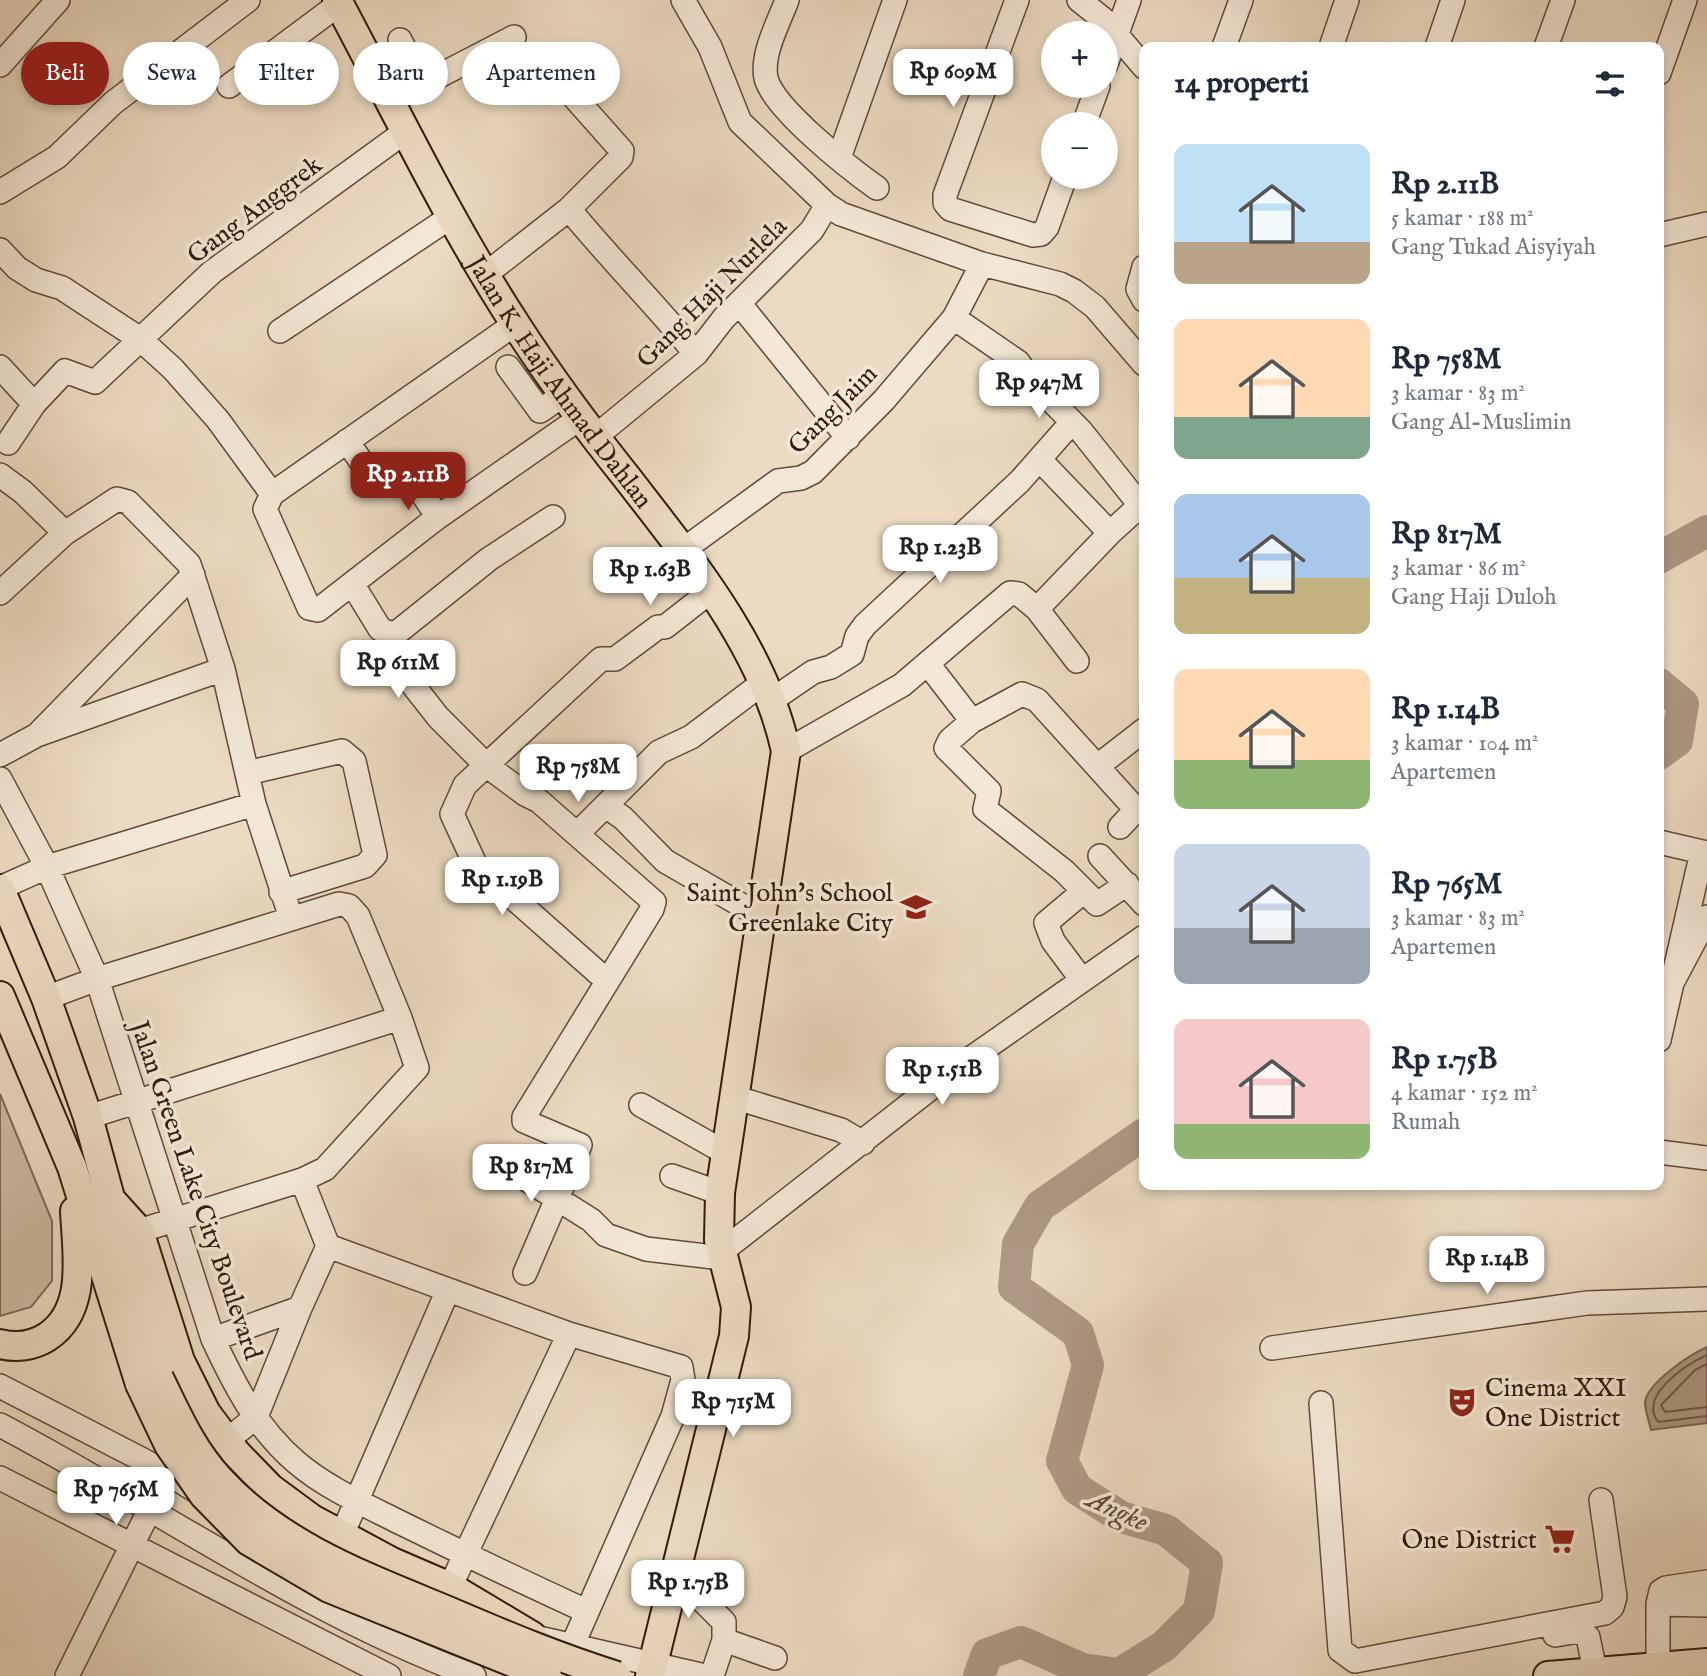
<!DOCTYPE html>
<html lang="id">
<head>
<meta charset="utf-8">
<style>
  body { margin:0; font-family:"IM FELL English",serif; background:#f2f2f3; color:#1f2937; height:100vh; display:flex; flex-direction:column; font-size:26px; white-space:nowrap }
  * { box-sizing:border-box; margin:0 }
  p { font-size:23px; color:#747a83 }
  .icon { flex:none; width:38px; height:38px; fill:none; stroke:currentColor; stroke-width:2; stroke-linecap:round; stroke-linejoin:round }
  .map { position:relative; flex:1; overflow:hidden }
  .drawer { position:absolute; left:1139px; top:42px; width:525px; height:1148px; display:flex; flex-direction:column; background:#fff; border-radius:14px; box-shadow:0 4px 10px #0003 }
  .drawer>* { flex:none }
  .hud { position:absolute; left:21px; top:42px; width:665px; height:63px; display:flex; gap:14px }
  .buttons { position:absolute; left:1041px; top:21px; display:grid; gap:14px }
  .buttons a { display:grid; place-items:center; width:77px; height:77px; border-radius:50%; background:#fff; box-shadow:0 4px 10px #0003; font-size:35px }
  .price { position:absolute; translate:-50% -60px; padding:0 16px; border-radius:14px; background:#fff; color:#222; font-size:23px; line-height:46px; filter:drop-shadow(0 2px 4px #0008) }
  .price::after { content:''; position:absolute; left:50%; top:42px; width:21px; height:16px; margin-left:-10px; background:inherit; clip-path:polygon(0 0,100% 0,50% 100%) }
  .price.selected { background:#8f2418; color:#fff }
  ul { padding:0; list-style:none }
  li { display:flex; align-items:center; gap:21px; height:175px; padding:0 35px }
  li span { display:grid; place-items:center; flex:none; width:196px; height:140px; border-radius:14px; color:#555 }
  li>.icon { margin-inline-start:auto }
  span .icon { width:84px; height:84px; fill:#fffc; stroke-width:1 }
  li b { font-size:30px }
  h2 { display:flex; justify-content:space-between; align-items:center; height:84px; padding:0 35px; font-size:30px }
  .tag { padding:0 24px; border-radius:32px; background:#fff; box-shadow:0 4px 10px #0003; font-size:24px; line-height:63px }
  .tag.selected { background:#8f2418; color:#fff }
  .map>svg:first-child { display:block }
  .green { fill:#cdbaa3; stroke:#806a58; stroke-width:2 }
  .water { fill:#ad9984; stroke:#7c6654; stroke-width:2 }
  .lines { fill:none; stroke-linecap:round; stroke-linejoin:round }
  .shore { stroke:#705a48; stroke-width:2 }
  .river { stroke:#ad9984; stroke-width:32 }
  .minor-casing { stroke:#614a3a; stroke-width:26 }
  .major-casing { stroke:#331a0c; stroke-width:32 }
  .minor { stroke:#f3e8d7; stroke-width:23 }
  .major { stroke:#ecdbc2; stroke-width:28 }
  .major-bridge-casing { stroke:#331a0c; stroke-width:32; stroke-linecap:butt }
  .major-bridge { stroke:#ecdbc2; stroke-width:28 }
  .labels { text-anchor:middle; stroke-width:7; stroke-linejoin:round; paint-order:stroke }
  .street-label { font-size:26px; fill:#331a0c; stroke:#f3e8d7 }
  .poi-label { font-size:26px; fill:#331a0c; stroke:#f3e8d7; text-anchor:end }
  .water-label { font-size:28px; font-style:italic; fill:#5e4636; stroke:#f3e8d7 }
</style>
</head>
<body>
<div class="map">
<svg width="1707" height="1676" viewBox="0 0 1707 1676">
  <rect width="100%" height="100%" fill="#ecdbc2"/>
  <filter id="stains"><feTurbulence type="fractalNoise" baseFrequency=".00286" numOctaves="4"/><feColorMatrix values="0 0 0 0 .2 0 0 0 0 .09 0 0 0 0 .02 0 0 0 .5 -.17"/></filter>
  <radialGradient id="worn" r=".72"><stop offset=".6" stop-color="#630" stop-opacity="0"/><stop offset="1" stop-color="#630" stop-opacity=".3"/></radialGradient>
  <path class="green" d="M0 1094 52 1221V1281L31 1307 0 1316Z"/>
  <path class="water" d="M1707 1347V1423L1651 1430C1649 1421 1645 1411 1645 1402 1648 1382 1690 1355 1707 1347Z"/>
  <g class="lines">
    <path class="shore" d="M1707 1355C1686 1365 1638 1395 1658 1422L1707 1416
      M1707 1364 1695 1370 1661 1405 1665 1412 1707 1407"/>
    <path class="river" d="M1659 558 1707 531
      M1659 684 1683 704 1677 741 1659 754
      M979 1676 987 1654 1021 1642 1082 1669 1119 1674 1164 1646 1199 1611 1207 1563 1166 1530 1121 1517 1077 1489 1062 1461 1088 1365 1078 1333 1014 1287 1018 1244 1040 1206 1144 1134"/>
    <g class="minor-casing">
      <path id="minor" d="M683 0 710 47 740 122 827 205 841 214 982 264 1060 284 1074 291 1095 307 1144 364
        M787 0C779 22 761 54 766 78 773 108 850 169 877 188
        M1017 0 945 195V203L950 209 1033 235 1041 234 1047 227 1065 177
        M1079 0 1103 19 1144 67
        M400 40 415 69
        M1224 47 1241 0
        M1331 47 1347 0
        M1437 47 1453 0
        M1546 47 1563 0
        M1106 64 1129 0
        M0 65 58 0
        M1659 73 1685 0
        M229 86 339 4
        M383 86 429 61
        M391 101 514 37
        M1084 124 1098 86
        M839 158 895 0
        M0 192 57 157 113 103 248 0
        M569 209C610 259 655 304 696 354
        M1659 235 1707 224
        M0 250 17 268 36 280 62 288 140 339 173 369 218 420 272 494
        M1144 267 1138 289 1144 300
        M486 274 569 209 621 157 622 151 559 80
        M739 303 848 438
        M954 318 1018 362 1032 381 1081 431 1140 505
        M515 324 272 494 265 509 309 608 318 610 438 517 580 418
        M280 331 452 216
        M0 367 34 404
        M508 367 540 411 563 395
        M595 437 696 354 724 318 812 230 827 205
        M347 441 365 467
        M8 443 34 404 65 371 95 382 212 272 406 131
        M1040 460 1110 533
        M407 471 438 517
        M0 475 23 492 65 533
        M683 550 778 481 801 478 813 472 884 400 954 318 982 264
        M193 575 37 735 223 669
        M353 585 380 629 394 635 489 559 553 517
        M0 593 65 533 117 499 128 502 189 564 223 669 254 804 291 918
        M1037 609 1077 661
        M388 634 391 657 438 717 486 765 525 794 539 801 654 902 652 909 524 1117V1121L580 1145 525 1273
        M928 664 972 721 1022 694 1037 700 1132 805 1133 813 1120 827
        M772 700 813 672 831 667 852 654 857 636 865 625 1020 481 1072 422
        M972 721 950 740 946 748 989 791 985 809 1064 871 1084 891 1046 923 1053 941 1082 980
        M786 751 902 685 1010 593 1019 594 1037 609 1110 533 1144 502
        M0 755 37 735
        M1099 765 1144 730
        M247 773 342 751 354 761 375 855 365 866 281 892
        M0 779 47 867 97 979 213 1339C234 1384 257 1429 296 1462 325 1487 363 1504 397 1521 460 1552 523 1582 586 1611
        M607 807 623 818 665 861 762 917
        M578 833 659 752 691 737 764 682
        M1659 842 1707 853
        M1100 856 1144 904
        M0 888 47 867 254 804
        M1084 891 1097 904 1127 884
        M606 980 475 864 452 814 465 785 601 659H615L658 627H665L711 591
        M1672 983 1702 852
        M46 998 97 979 339 904 349 906 358 916 400 1018 417 1068 325 1169 302 1180 139 1231
        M1659 1040 1672 983 1707 917
        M737 1098 841 1130 863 1143
        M641 1105 726 1153
        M88 1117 400 1018
        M1659 1152 1707 1158
        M502 1164 591 1220 606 1235 646 1249 722 1258
        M672 1176 720 1193
        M302 1180 328 1246 569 1334 681 1367 683 1380 673 1416 573 1644
        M721 1252 950 1073 1144 937
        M213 1339 300 1308
        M1272 1348 1587 1303 1707 1299
        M0 1386 164 1471 201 1494
        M1321 1403 1340 1650 1355 1661 1605 1613 1612 1607 1615 1597 1601 1500
        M0 1425C158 1508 306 1614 474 1676
        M225 1442 256 1417 300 1308 328 1246
        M0 1478 389 1676
        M341 1537 448 1290
        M450 1587 569 1334
        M699 1597 724 1622V1640L712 1676
        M1658 1604 1661 1591 1666 1588 1707 1582
        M1555 1635 1579 1631 1588 1637 1595 1671
        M530 1636 705 1676
        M724 1640 775 1658
        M1658 1665V1604L1707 1605
        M67 1676 150 1509"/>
    </g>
    <g class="major-casing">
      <g id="major">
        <path id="s1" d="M337 0C395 109 449 222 516 325 550 378 588 429 628 479 691 561 764 648 786 751L720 1193 719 1240 736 1307 734 1336 650 1676"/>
        <path d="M0 889 46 998 88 1117 159 1378"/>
        <path d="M0 996 72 1167 140 1384"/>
        <path d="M112 1201 139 1231 180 1361 206 1413 236 1453 270 1488 312 1519 392 1562 450 1587 532 1636"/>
        <path d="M0 1344C16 1348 33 1346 47 1337 88 1310 77 1254 75 1211"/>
        <path d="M1548 1676 1707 1663"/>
      </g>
    </g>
    <use href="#minor" class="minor"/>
    <use href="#major" class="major"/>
    <g class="major-bridge-casing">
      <path id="major-bridge" d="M159 1378C176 1413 192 1450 219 1479 280 1546 366 1577 448 1611 504 1635 559 1658 617 1676
        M140 1384 169 1445 204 1495 249 1541 329 1588 547 1676"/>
    </g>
    <use href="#major-bridge" class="major-bridge"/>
  </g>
  <defs>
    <g id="school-bare" transform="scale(2.415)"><path d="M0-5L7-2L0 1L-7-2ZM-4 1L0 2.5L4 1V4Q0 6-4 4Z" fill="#8f2418" stroke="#f3e8d7" stroke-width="2.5" paint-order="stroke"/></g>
    <g id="theatre-bare" transform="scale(2.415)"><path d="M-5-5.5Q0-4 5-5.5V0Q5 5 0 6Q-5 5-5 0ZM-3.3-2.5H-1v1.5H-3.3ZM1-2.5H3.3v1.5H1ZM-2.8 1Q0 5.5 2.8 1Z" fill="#8f2418" stroke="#f3e8d7" stroke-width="2.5" paint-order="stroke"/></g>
    <g id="supermarket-bare" transform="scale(2.415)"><path d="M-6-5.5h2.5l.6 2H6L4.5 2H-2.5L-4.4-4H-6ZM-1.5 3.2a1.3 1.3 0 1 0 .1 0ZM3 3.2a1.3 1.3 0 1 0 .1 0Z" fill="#8f2418" stroke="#f3e8d7" stroke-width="2.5" paint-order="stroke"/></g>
  </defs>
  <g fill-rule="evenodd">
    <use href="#school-bare" x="916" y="907"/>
    <use href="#theatre-bare" x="1462" y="1402"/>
    <use href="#supermarket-bare" x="1560" y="1539"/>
  </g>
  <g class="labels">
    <g class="street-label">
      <text transform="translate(254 209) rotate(-37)" y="9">Gang Anggrek</text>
      <text transform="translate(711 292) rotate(-45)" y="9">Gang Haji Nurlela</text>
      <text dy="9" stroke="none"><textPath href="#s1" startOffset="443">Jalan K. Haji Ahmad Dahlan</textPath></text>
      <text transform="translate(832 409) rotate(-45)" y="9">Gang Jaim</text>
      <text transform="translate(197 1190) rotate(71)" y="9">Jalan Green Lake City Boulevard</text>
    </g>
    <g class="poi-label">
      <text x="893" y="901">Saint John's School<tspan x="893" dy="30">Greenlake City</tspan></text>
      <text x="1485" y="1396" text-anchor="start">Cinema XXI<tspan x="1485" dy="30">One District</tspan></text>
      <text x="1537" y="1548">One District</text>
    </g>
    <g class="water-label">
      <text transform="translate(1118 1509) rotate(25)" y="10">Angke</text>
    </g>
  </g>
  <rect width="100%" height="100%" filter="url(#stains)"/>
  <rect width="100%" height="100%" fill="url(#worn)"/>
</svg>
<div class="buttons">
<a>+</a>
<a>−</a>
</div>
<b class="price" style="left:953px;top:109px">Rp 609M</b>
<b class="price" style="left:1039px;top:420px">Rp 947M</b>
<b class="price selected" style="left:408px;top:512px">Rp 2.11B</b>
<b class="price" style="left:940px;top:585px">Rp 1.23B</b>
<b class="price" style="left:650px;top:607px">Rp 1.63B</b>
<b class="price" style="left:398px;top:700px">Rp 611M</b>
<b class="price" style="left:578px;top:804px">Rp 758M</b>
<b class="price" style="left:502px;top:917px">Rp 1.19B</b>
<b class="price" style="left:942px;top:1107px">Rp 1.51B</b>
<b class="price" style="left:531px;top:1204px">Rp 817M</b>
<b class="price" style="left:1487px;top:1296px">Rp 1.14B</b>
<b class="price" style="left:733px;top:1439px">Rp 715M</b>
<b class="price" style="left:116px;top:1527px">Rp 765M</b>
<b class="price" style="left:688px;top:1620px">Rp 1.75B</b>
<div class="hud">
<a class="tag selected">Beli</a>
<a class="tag">Sewa</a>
<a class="tag">Filter</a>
<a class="tag">Baru</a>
<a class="tag">Apartemen</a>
</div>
<section class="drawer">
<h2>14 properti<svg class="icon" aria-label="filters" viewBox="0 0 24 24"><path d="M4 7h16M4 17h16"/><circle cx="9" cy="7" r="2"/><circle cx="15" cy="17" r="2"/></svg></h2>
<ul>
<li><span style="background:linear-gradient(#bfe0f5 70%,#b9a48a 0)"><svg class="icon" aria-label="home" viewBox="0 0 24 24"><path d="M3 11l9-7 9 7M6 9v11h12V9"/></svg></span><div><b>Rp 2.11B</b><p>5 kamar · 188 m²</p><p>Gang Tukad Aisyiyah</p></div></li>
<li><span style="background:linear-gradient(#ffd9b3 70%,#7fa58c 0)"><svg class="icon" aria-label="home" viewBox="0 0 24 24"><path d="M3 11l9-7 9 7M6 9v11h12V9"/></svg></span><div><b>Rp 758M</b><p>3 kamar · 83 m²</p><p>Gang Al-Muslimin</p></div></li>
<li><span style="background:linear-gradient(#a9c7e8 60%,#c2b280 0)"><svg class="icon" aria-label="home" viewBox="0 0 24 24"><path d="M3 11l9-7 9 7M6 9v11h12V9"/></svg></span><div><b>Rp 817M</b><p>3 kamar · 86 m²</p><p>Gang Haji Duloh</p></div></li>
<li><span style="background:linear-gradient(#ffd9b3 65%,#8fb573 0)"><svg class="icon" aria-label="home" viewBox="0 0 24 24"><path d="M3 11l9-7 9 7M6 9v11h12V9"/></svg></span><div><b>Rp 1.14B</b><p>3 kamar · 104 m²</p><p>Apartemen</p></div></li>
<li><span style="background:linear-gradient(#c9d6e8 60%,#9aa5b1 0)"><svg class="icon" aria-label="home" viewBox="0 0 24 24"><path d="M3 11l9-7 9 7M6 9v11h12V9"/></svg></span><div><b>Rp 765M</b><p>3 kamar · 83 m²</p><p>Apartemen</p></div></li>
<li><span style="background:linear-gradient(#f6c9c9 75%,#8fb573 0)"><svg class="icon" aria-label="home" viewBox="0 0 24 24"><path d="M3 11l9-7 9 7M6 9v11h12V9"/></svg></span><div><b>Rp 1.75B</b><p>4 kamar · 152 m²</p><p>Rumah</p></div></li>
</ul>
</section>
</div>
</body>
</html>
